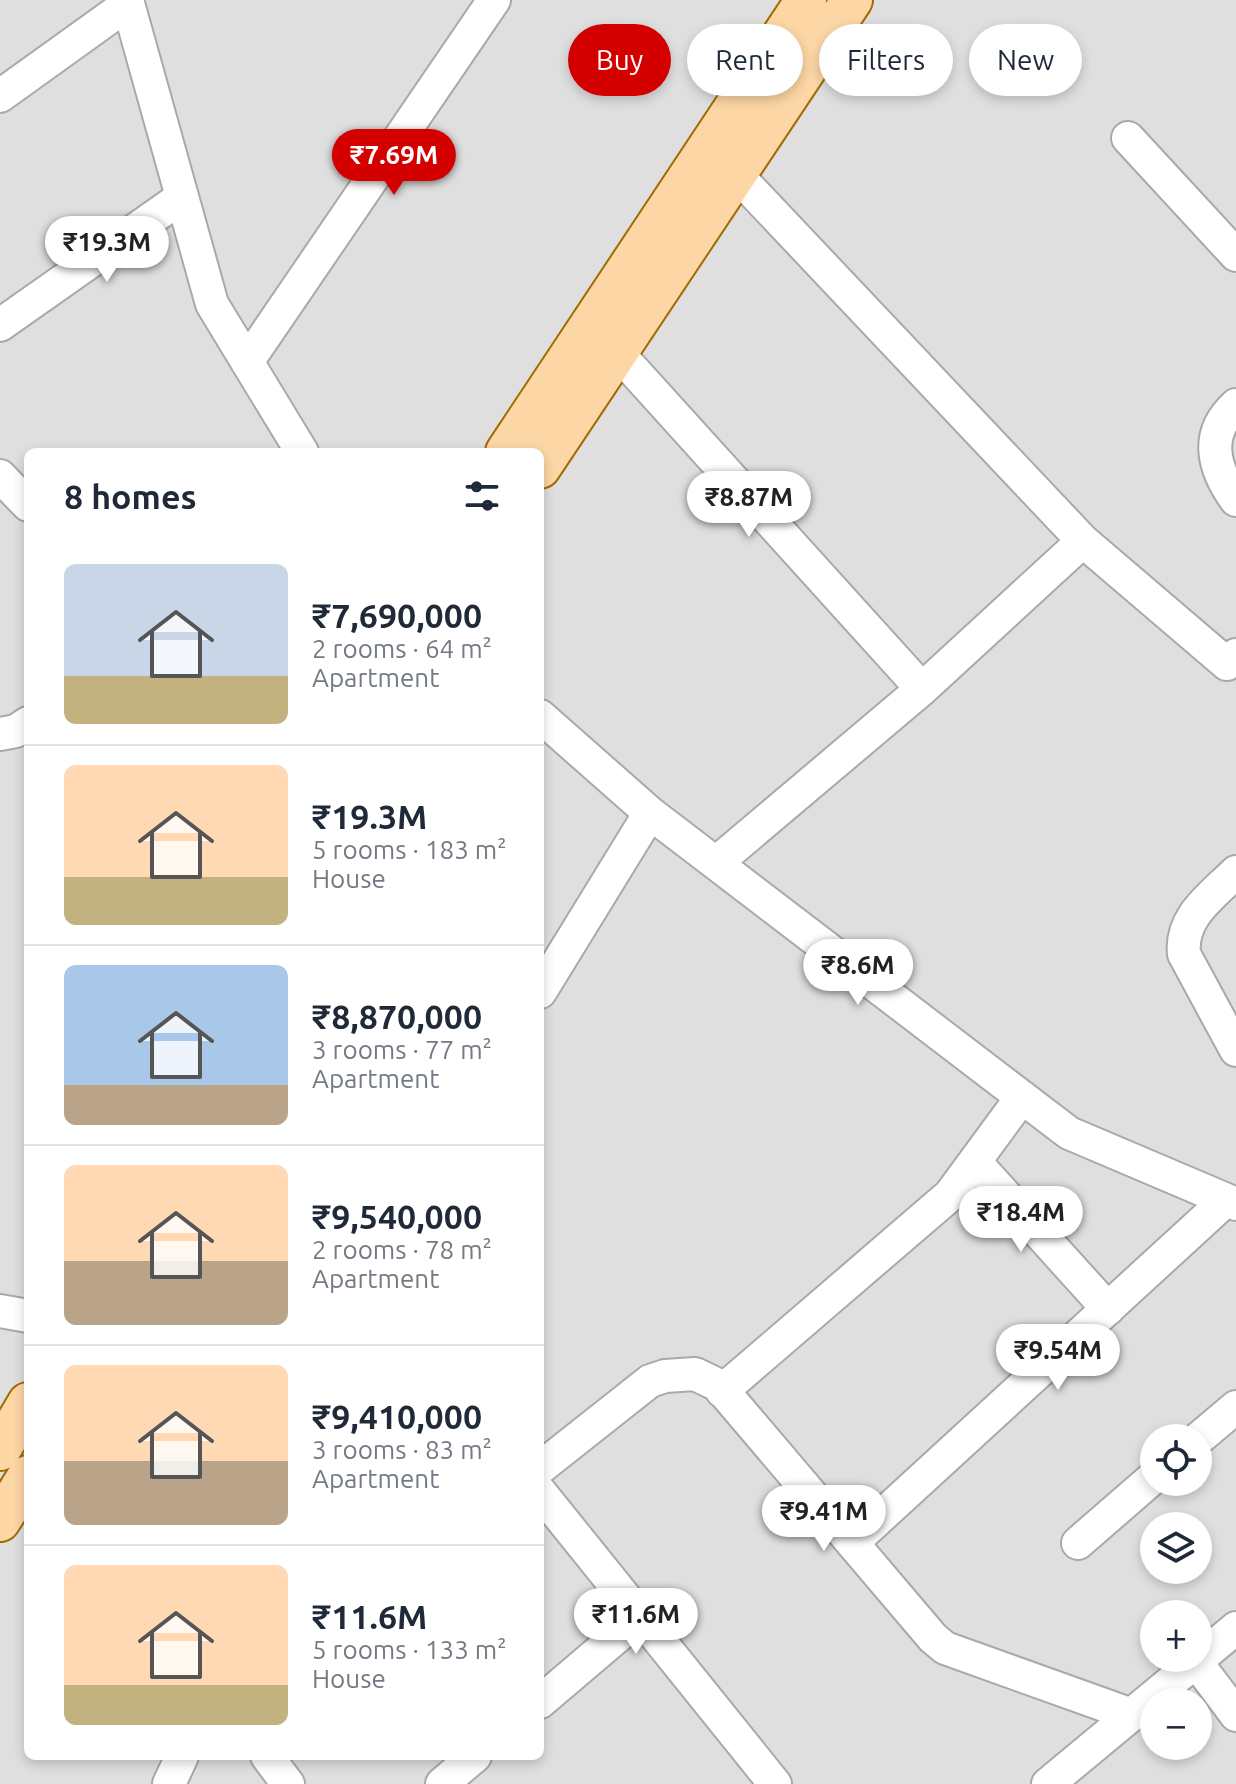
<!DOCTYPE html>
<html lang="en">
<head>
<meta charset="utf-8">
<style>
  body { margin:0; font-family:Ubuntu,sans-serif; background:#f2f2f3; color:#1f2937; height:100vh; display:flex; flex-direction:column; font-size:30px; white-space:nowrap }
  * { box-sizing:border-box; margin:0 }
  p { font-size:26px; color:#747a83 }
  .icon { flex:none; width:44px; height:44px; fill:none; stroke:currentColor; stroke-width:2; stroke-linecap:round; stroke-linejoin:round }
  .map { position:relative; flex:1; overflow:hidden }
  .side { position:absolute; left:24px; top:448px; width:520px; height:1312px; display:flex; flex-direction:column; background:#fff; border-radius:12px; box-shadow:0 4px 12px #0003 }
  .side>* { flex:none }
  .guide { position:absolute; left:568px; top:24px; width:548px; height:72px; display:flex; gap:16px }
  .buttons { position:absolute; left:1140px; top:1424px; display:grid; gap:16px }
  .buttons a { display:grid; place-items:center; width:72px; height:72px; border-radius:50%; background:#fff; box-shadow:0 4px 12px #0003; font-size:40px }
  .price { position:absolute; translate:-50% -68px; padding:0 18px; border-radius:28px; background:#fff; color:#222; font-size:26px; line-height:52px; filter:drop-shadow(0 2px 4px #0008) }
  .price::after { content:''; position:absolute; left:50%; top:48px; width:24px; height:18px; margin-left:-12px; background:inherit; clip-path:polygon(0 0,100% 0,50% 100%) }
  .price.selected { background:#d40000; color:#fff }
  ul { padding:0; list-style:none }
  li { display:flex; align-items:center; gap:24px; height:200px; padding:0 40px }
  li+li { border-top:2px solid #e0e1e3 }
  li span { display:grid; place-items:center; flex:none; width:224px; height:160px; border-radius:12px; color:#555 }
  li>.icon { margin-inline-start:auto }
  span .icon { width:96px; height:96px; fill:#fffc; stroke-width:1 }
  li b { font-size:34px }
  h2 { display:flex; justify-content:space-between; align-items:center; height:96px; padding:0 40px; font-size:34px }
  .tag { padding:0 28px; border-radius:36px; background:#fff; box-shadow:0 4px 12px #0003; font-size:28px; line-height:72px }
  .tag.selected { background:#d40000; color:#fff }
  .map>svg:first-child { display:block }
  .residential { fill:#e0dfdf; fill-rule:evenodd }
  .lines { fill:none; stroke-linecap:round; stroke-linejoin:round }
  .minor-casing { stroke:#a9a9a9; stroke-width:36 }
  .major-casing { stroke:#a06b00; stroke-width:44 }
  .minor { stroke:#fff; stroke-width:32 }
  .major { stroke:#fcd6a4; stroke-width:40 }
</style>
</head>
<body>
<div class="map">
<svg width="1236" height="1784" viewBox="0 0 1236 1784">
  <rect width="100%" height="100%" fill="#f2efe9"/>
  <path class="residential" d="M0 0H1236V1784H0ZM28 452H540V1756H28ZM1154 1438H1198V1482H1154ZM1154 1526H1198V1570H1154ZM1154 1614H1198V1658H1154ZM1154 1702H1198V1746H1154Z"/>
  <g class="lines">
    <g class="minor-casing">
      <path id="minor" d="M127 0 212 304 302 452
        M0 96 128 4
        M1128 138 1236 255
        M735 173 1083 541
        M0 325 182 197
        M617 352 922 689
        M247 362 494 0
        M1236 405C1204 434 1213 468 1236 500
        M0 476 28 505
        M540 716 650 813 1069 1133 1236 1204
        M0 734 16 731 28 723
        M716 863 922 689 1083 541 1227 664 1236 655
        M1236 872C1212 896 1180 917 1184 954L1236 1050
        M540 992 650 813
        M976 1163 1108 1309
        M0 1311 28 1316
        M722 1391 950 1195 1022 1097
        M1198 1439 1236 1407
        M540 1468 650 1381 665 1376 695 1374 718 1385 933 1638 945 1648 1132 1715
        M540 1492 775 1784
        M852 1543 1226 1200
        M1078 1543 1154 1477
        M1197 1663 1236 1715
        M540 1702 640 1617
        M267 1756 288 1784
        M169 1784 182 1756
        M442 1784 475 1756
        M1048 1784 1236 1628"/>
    </g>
    <g class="major-casing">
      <path id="major" d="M506 452 806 0
        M540 468 852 0
        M0 1450 28 1403
        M0 1521 28 1476"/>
    </g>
    <use href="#minor" class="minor"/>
    <use href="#major" class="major"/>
  </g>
</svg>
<div class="buttons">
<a><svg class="icon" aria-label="locate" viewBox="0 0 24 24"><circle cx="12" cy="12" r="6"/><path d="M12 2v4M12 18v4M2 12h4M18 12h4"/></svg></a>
<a><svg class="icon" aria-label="layers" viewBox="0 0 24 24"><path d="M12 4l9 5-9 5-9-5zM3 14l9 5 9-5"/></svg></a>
<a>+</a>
<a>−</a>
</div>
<b class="price selected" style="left:394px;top:197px">₹7.69M</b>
<b class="price" style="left:107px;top:284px">₹19.3M</b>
<b class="price" style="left:749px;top:539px">₹8.87M</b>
<b class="price" style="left:858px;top:1007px">₹8.6M</b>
<b class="price" style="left:1021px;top:1254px">₹18.4M</b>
<b class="price" style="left:1058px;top:1392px">₹9.54M</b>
<b class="price" style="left:824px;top:1553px">₹9.41M</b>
<b class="price" style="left:636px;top:1656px">₹11.6M</b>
<div class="guide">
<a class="tag selected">Buy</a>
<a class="tag">Rent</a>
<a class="tag">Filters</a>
<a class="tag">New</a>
</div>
<section class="side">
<h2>8 homes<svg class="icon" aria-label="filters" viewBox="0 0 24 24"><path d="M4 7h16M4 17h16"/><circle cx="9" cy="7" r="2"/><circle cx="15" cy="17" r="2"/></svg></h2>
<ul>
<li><span style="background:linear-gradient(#c9d6e8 70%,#c2b280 0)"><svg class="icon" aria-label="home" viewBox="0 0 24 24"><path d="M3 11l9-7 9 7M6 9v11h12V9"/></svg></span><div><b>₹7,690,000</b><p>2 rooms · 64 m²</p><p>Apartment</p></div></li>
<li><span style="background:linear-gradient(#ffd9b3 70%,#c2b280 0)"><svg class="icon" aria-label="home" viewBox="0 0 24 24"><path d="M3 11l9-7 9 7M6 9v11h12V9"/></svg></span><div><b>₹19.3M</b><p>5 rooms · 183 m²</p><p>House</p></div></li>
<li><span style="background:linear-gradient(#a9c7e8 75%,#b9a48a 0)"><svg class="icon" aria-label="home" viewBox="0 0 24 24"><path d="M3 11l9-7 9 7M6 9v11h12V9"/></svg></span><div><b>₹8,870,000</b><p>3 rooms · 77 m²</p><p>Apartment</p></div></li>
<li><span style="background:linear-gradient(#ffd9b3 60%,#b9a48a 0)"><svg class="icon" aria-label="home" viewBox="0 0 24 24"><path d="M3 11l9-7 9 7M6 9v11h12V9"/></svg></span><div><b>₹9,540,000</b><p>2 rooms · 78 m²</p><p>Apartment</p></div></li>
<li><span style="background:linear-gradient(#ffd9b3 60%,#b9a48a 0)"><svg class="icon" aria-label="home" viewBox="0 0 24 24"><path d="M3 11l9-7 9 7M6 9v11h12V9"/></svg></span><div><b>₹9,410,000</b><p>3 rooms · 83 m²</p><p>Apartment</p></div></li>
<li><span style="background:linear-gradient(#ffd9b3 75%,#c2b280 0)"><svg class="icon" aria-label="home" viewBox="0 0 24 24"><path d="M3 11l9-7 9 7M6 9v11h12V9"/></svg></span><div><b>₹11.6M</b><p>5 rooms · 133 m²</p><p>House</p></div></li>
</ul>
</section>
</div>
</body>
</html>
